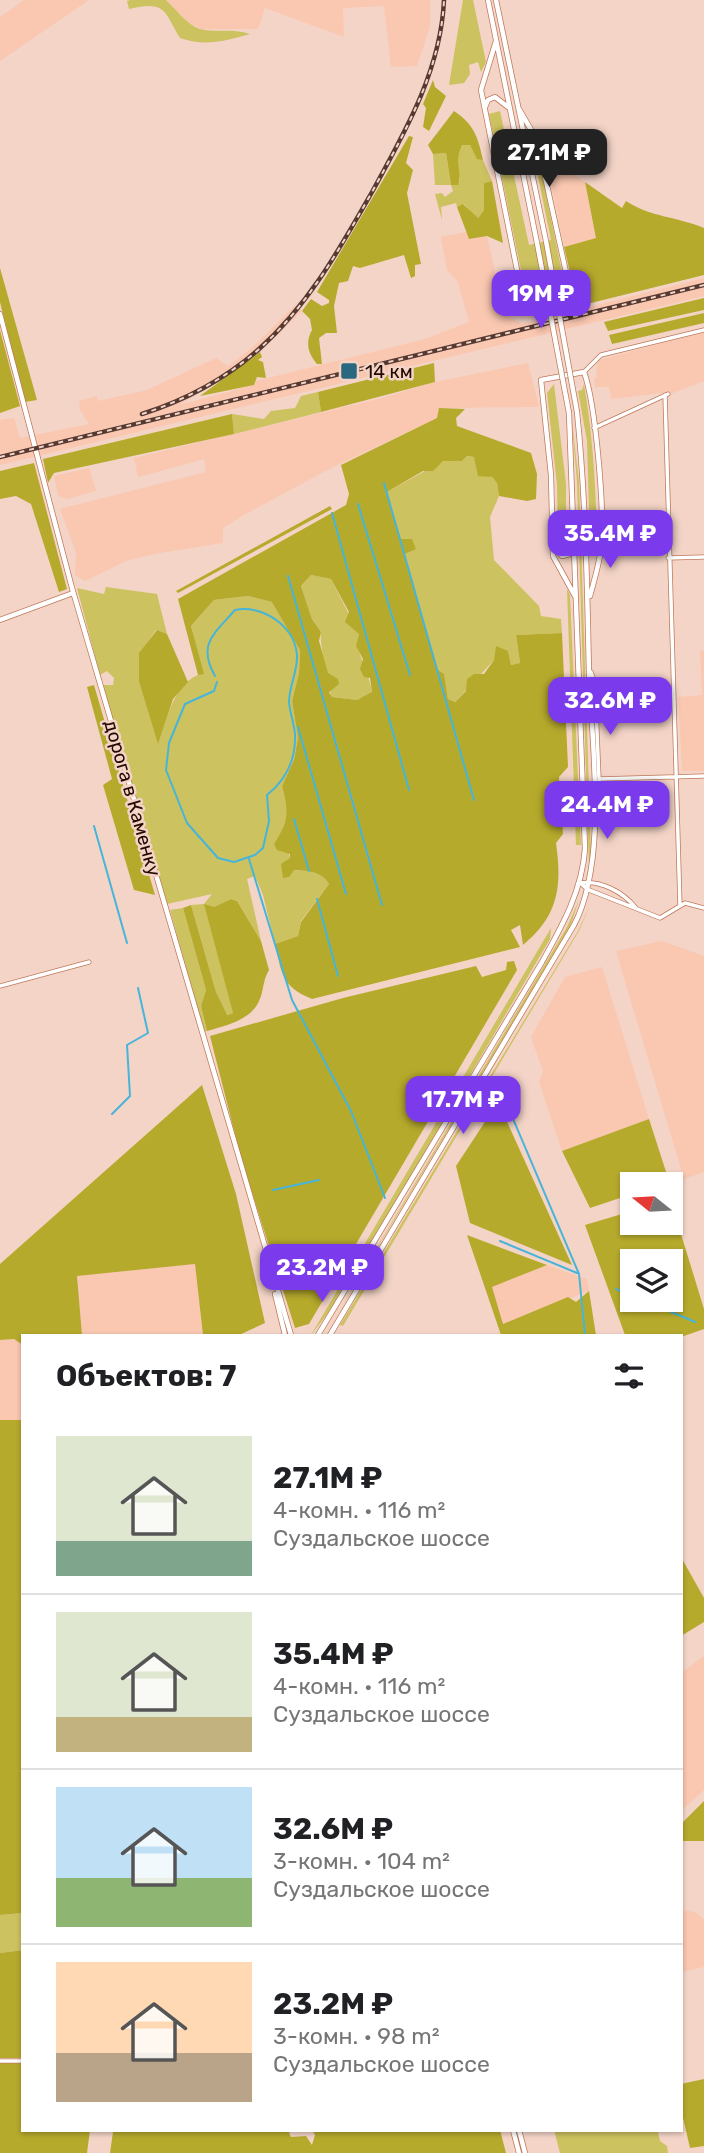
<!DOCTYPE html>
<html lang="ru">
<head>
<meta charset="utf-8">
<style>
  body { margin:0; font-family:Rubik,sans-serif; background:#f2f2f2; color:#202124; height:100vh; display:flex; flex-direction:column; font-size:26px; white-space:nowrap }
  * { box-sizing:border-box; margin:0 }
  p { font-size:23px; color:#757577 }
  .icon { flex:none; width:38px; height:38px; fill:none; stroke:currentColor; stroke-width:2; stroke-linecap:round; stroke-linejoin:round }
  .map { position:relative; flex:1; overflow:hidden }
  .sheet { position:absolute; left:21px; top:1334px; width:662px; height:798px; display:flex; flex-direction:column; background:#fff; border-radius:0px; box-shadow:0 2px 5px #0004 }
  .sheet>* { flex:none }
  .needle { width:46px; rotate:288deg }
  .buttons { position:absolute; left:620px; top:1172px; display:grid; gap:14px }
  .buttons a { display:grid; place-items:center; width:63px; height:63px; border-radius:0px; background:#fff; box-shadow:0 2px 5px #0004; font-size:35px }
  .price { position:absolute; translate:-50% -60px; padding:0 16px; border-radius:14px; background:#7c3aed; color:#fff; font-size:23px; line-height:46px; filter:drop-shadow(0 2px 4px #0008) }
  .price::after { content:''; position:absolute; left:50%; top:42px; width:21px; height:16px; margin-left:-10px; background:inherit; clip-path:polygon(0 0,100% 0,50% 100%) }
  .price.current { background:#222; color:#fff }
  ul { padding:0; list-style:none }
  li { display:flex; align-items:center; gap:21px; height:175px; padding:0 35px }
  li+li { border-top:2px solid #e0e0e0 }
  li span { display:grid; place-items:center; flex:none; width:196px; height:140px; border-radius:0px; color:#555 }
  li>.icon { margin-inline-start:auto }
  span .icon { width:84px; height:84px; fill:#fffc; stroke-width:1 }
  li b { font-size:30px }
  h2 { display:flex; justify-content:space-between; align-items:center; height:84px; padding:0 35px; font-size:30px }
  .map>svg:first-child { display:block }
  .built { fill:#fac7b1 }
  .green { fill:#ccc260 }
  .forest { fill:#b6aa2c; fill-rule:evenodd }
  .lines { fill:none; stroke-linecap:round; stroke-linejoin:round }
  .stream { stroke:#46b5d9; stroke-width:2 }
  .street-casing { stroke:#bf7859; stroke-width:5 }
  .secondary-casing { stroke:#bf7859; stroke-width:6 }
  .street { stroke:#fff; stroke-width:3.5 }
  .secondary { stroke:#fff; stroke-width:4.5 }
  .rail-casing { stroke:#563a31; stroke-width:4.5 }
  .rail { stroke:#f4d4c7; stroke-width:2; stroke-dasharray:5; stroke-linecap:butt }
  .secondary-bridge-casing { stroke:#bf7859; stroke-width:6; stroke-linecap:butt }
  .secondary-bridge { stroke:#fff; stroke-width:4.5 }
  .poi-dot { fill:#29687e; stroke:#f4d4c7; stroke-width:2.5 }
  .labels { text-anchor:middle; stroke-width:5; stroke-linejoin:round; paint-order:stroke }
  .poi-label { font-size:19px; fill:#240901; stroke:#f4d4c7; text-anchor:start }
  .street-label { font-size:19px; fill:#240901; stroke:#f4d4c7 }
</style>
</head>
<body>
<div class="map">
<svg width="704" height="2153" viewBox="0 0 704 2153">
  <rect width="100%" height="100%" fill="#f4d4c7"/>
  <path class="built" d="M24 0H89L0 61V17Z
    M166 0H430V27L417 66 391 67 384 6 343 8 344 37 265 8 258 29H201L188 22Z
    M543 144 555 162 585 182 596 238 564 247Z
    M467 232 469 239 487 236 504 314 522 324 704 278V296L0 465V420L14 418 20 438 89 424 80 410 79 401 97 396 98 401 147 390 216 358 228 366 252 348 295 305 302 311 260 352 233 373 179 405 254 385 256 381 425 339 469 322 458 282 447 270 441 237Z
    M704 332V381L668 395 662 393 611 399 609 387H595L594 379 597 376 596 367 599 360Z
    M528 363 539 407 440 408 437 418 333 467 242 516 223 528V543L154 554 126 561 85 581 75 575 76 553 60 509 206 472 204 459 138 477 134 458 378 399 435 382Z
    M89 468 96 491 67 499 58 496 54 476Z
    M700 651H704V771H682L678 697 702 695Z
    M608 784H626L627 823H609Z
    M662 941 704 956V1172L684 1179 616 951Z
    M602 967 649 1119 562 1151 539 1082 543 1071 531 1037 565 977Z
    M195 1264 203 1335H82L77 1276Z
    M547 1265 587 1279 589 1291 503 1324 491 1287Z
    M14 1339 23 1345V1420H0V1340Z
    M704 1656V1790L681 1811V1673Z
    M681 1910 695 1912 704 1920V1967L681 1972Z"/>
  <path class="green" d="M130 0H166C176 9 187 25 200 29 217 33 233 28 250 34 224 41 206 47 180 38 164 11 166 0 129 9L127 1Z
    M463 0H473L486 62 481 72 478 62 469 65 470 74 464 83 449 85Z
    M500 111 529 245 551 240 530 137 537 151 563 277 558 279 560 291 529 296 525 290 489 114Z
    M462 144 470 145 477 158 483 160 492 181 484 183V210L477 219 464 204 457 207 456 203 441 207 442 220 435 194 442 193 445 197 453 191 451 185H435L433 154 446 153 451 185 460 180 455 159Z
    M554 384 566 484V543H558L557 485 547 393Z
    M584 384C593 437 596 488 597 542H590L587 441 578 391 582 390Z
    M318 392 321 412 234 434 232 414 264 419 271 411 295 408 301 396Z
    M571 414 579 482 591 852 589 867 577 482Z
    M467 456 474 457 497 483 499 496 490 517 494 560 539 606 541 616 561 619 562 633 516 635 520 663 511 665 508 651 494 660 455 702 448 699 444 675 438 670 405 554 416 548 401 539 387 492 443 461H462Z
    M311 575 331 579 359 634C354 653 370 672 372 693L357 700 332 697C328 688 319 641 321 632L312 619 301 586Z
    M106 587 157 594 167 634 156 630 140 653 139 682 158 743C168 718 173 682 203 673L191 626 214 600 248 596 272 602 278 591 300 650 299 673 292 701 298 738 294 758 282 786 289 809 282 831 294 870C308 871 321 871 329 884L301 921 298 936 275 944 263 895 255 876 247 879 261 941 237 901 231 899 214 907 233 1013 226 1015 216 992 191 905 204 904 212 894 167 904 102 685H113L114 678 107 671 100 675 77 588 104 594Z
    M567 589 570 595 581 845H576Z
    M579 900 570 927 325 1335 567 927Z
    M590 905 579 931 343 1326 340 1325 578 931Z
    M183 908 206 990 201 1006 207 1031 204 1032 170 910Z
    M551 928 550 939 338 1300 311 1335Z
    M23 1913V1950L0 1953V1915Z
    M554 2130H661L658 2132 660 2141 667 2146 668 2153H560Z"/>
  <path class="forest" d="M433 80 435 87 446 96 429 131 423 127 426 108 423 104Z
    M454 111C474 124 478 137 483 160L477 159 470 145H462C453 164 463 170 458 185H451L446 153 433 154 428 145Z
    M409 136 413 137 406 163 413 170 407 193 421 264 415 265V276L411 278 404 255 360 268 353 266 348 281 339 283 334 306 337 333H326L319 338 322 364H317C308 353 305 343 312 330L310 319 302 311 311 299 322 306 329 303V300L317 292Z
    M492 181 503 243 487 236 469 239 457 207 463 204 478 218 484 210V183Z
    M585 182 622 208 626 201C650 217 678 217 704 228V275L583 305 579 288 573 285 564 247 596 238Z
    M0 268 37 400 25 402 0 302Z
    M704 298V310L608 331 604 322Z
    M704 313V323L612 344 609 335Z
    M0 330 20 406 0 413Z
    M260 352 262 357 258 360 263 362 266 378 257 377 254 385 200 396Z
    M434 363 435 382 321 412 318 392Z
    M439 408 465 409 456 418 457 426 531 453 537 474 536 499 527 501 499 496 497 483 492 477 478 476 474 457 467 456 462 461H443L433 471H423L387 492 401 539H412L416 549 405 554 438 670 444 674 448 699 455 702 466 691 467 679 474 674H484L494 660 496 646 508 651 511 665 520 663 516 635 562 633 568 767 559 777 563 834 556 843C562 885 559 916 523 945L520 925 511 930 520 947 312 999C281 986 282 974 275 944L298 936 301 922 329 884C321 871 308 871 294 870L289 877 283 878 281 864 290 858V854L277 850 274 844C289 821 289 811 282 786L294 759 298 738 292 701 299 673 300 650 272 602 248 596 214 600 191 626 204 674 198 675 178 599 346 505 349 494 341 465 437 418ZM311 575 331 579 349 612 345 622 359 634 356 646 363 659 360 669 364 677 370 678 372 692 357 700 332 697 329 692 339 684 338 679 328 673 319 641 321 632 312 619 301 586Z
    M232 414 234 434 54 473 48 483 43 459Z
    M34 463 67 589 59 592 31 504 16 496 0 499V471Z
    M330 506 332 509 178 593 176 591Z
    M157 630 167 634 188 682 173 699 158 744 139 682V653Z
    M94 685 155 895 134 890 103 785 112 779 87 687Z
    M231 899 237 901 261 941 269 970C262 982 264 991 259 1001 251 1020 225 1026 207 1031L201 1006 206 990 183 908 191 905 216 992 227 1015 233 1013 204 904 214 907Z
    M514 961 517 970 309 1324 295 1328 241 1158 210 1036 343 998 476 966 482 977 506 970 507 962Z
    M202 1085 236 1194 265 1323 239 1335H203L195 1264 77 1276 82 1335H23V1345L14 1339 0 1340V1264Z
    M498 1102 572 1265 470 1223 456 1166Z
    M649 1119 669 1181 657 1185H632V1194L590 1208 562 1151Z
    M670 1198 704 1309V1329L681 1337 625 1335 585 1225 632 1211V1223H670ZM632 1262H670V1300H632Z
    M467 1235 547 1265 492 1287 503 1324 568 1297 576 1302 589 1291 596 1335H501Z
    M0 1420H23V1913L0 1915Z
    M681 1557 704 1598V1622L681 1636Z
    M704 1801V1841H681V1824Z
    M23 1950V2058H0V1953Z
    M0 2063H23V2130H90L87 2153H0Z
    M704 2079V2146L690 2148 681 2109V2084Z
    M103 2130H292L289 2133 291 2137 306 2136 312 2145 315 2135 312 2130H500L506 2153H110L113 2132Z"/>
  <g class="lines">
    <path class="stream" d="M384 483 474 800
      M358 504 410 675
      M332 513 409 790
      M288 576 382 905
      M215 676C197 644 214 634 235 610 262 604 295 626 297 655 298 671 289 686 289 702 290 713 294 723 295 734 296 759 286 780 267 795L269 821 263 848 255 855 234 862 218 858 187 823 166 770 169 743 185 704 214 691 217 682
      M298 727 346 894
      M294 819 309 871
      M94 826 127 943
      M249 859 292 1000 351 1111 385 1198
      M317 899 338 976
      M505 1100 579 1274 585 1335
      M112 1114 130 1096 127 1045 148 1033 138 988
      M273 1190 319 1180
      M500 1241 577 1273
      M616 1289 632 1296
      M643 1300 695 1322"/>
    <g class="street-casing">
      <path id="street" d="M584 372 601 355 704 330
        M665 395 680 906
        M594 428 668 394
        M668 558 704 557
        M591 672 595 683 599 779V791L593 804
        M596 694 672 692
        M599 779 704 776
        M580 883 589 890 660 918 685 903 704 908
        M580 883C601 880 623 892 636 908
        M0 986 89 962
        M0 2061H23"/>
    </g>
    <g class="secondary-casing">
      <path id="secondary" d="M488 0 537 243
        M496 0 546 241
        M496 41 481 90 524 305 571 295 537 140 519 109
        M485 107 488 100 495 97 508 107
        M0 314 72 588 291 1335
        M554 548 562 556 570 554 575 546
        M576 598 553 556 551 475 541 380 584 372C596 405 605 514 601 549 599 565 594 581 590 596
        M0 620 73 593
        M275 1294 285 1335
        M318 1335 542 962C562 926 582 891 585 849L569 413
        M330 1335 574 925C608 860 592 747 589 673 587 586 586 499 577 412
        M513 2130 519 2153
        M519 2130 525 2153"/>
    </g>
    <use href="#street" class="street"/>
    <use href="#secondary" class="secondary"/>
    <g class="rail-casing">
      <path id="rail" d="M142 414C183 401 225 379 258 350 308 306 339 250 372 192 405 132 441 70 444 0
        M0 457 704 285"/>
    </g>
    <use href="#rail" class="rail"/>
    <g class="secondary-bridge-casing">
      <path id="secondary-bridge" d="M546 241 577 412
        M537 243 569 413"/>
    </g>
    <use href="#secondary-bridge" class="secondary-bridge"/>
  </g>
  <rect class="poi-dot" x="340" y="362" width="18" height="18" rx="3.5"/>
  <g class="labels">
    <g class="poi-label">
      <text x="365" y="378">14 км</text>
    </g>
    <g class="street-label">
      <text transform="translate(133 798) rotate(74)" y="7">дорога в Каменку</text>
    </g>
  </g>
</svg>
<div class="buttons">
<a><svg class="needle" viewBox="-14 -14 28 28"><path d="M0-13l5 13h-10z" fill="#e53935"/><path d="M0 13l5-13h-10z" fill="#757577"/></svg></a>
<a><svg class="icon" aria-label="layers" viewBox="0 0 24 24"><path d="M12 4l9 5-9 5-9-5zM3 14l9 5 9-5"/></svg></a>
</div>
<b class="price current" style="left:549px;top:189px">27.1M ₽</b>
<b class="price" style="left:541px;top:330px">19M ₽</b>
<b class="price" style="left:610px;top:570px">35.4M ₽</b>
<b class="price" style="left:610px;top:737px">32.6M ₽</b>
<b class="price" style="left:607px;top:841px">24.4M ₽</b>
<b class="price" style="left:463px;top:1136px">17.7M ₽</b>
<b class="price" style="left:322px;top:1304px">23.2M ₽</b>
<section class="sheet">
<h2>Объектов: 7<svg class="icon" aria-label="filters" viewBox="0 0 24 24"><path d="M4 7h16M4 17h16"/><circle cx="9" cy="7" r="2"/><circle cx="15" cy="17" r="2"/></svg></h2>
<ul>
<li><span style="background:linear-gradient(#dfe7d0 75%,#7fa58c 0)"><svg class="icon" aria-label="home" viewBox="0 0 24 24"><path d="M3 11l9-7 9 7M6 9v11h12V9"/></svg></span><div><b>27.1M ₽</b><p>4-комн. · 116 m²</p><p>Суздальское шоссе</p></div></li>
<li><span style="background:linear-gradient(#dfe7d0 75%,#c2b280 0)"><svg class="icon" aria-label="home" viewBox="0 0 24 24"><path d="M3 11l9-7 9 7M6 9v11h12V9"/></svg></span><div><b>35.4M ₽</b><p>4-комн. · 116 m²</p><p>Суздальское шоссе</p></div></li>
<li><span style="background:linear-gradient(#bfe0f5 65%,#8fb573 0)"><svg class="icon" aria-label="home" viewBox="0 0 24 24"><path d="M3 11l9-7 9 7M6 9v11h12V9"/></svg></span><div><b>32.6M ₽</b><p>3-комн. · 104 m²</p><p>Суздальское шоссе</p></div></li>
<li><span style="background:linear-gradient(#ffd9b3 65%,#b9a48a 0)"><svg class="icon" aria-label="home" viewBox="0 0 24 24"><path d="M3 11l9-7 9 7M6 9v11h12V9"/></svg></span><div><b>23.2M ₽</b><p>3-комн. · 98 m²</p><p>Суздальское шоссе</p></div></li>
</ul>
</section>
</div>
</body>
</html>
